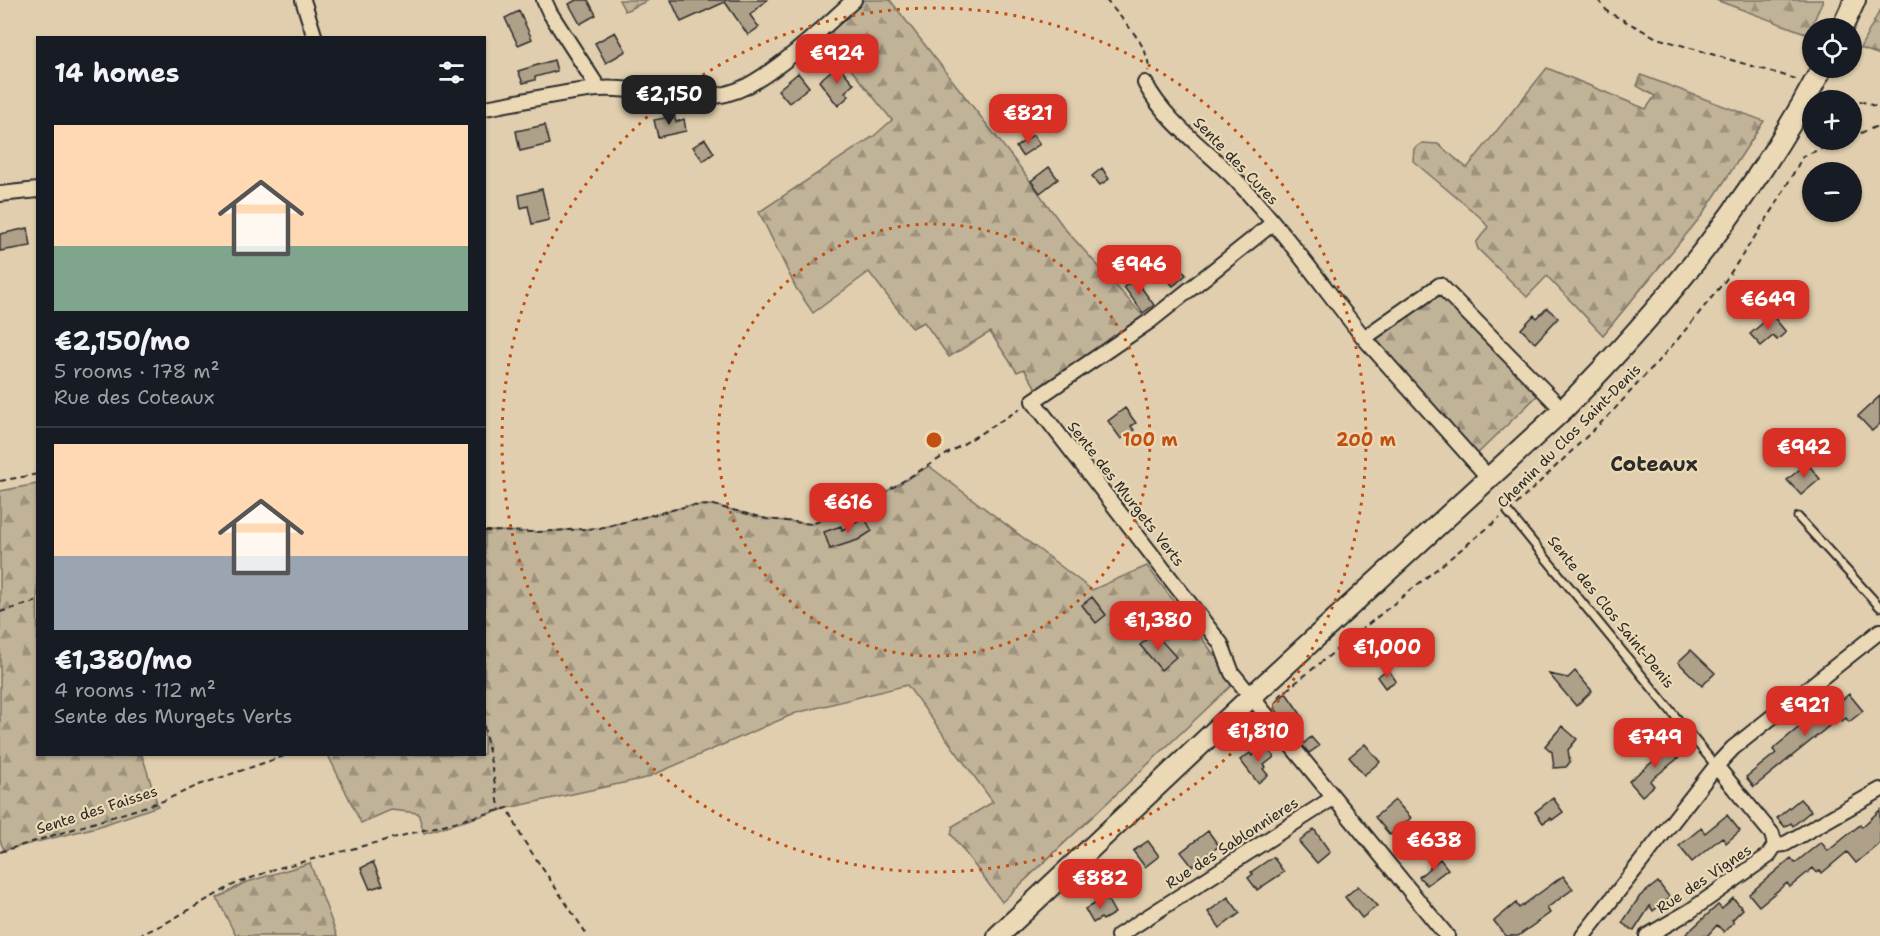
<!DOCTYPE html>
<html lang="en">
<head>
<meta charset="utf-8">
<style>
  body { margin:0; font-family:"Shantell Sans",sans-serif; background:#20242c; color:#f1f3f6; height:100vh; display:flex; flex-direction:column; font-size:22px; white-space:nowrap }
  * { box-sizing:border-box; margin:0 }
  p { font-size:20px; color:#9ea1a6 }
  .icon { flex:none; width:33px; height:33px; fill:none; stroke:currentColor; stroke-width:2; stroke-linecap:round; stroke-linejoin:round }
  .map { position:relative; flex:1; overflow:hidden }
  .sheet { position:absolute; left:36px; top:36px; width:450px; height:720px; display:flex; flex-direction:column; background:#171b24; border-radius:0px; box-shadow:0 2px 4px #0004 }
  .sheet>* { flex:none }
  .fabs { position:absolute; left:1802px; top:18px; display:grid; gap:12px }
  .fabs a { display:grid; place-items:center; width:60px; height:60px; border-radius:50%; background:#171b24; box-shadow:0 2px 4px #0004; font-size:30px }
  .price { position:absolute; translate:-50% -51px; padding:0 14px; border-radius:12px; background:#d93025; color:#fff; font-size:20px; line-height:39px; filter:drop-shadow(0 2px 3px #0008) }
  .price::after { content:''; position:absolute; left:50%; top:36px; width:18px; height:14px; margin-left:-9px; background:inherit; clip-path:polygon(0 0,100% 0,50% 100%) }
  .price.current { background:#222; color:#fff }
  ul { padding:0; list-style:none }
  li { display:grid; align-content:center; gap:12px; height:318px; padding:0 18px }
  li+li { border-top:2px solid #363941 }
  li span { display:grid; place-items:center; height:186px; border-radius:0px; color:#555 }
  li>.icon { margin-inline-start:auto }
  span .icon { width:108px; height:108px; fill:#fffc; stroke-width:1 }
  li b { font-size:26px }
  h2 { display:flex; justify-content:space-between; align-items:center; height:72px; padding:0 18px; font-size:26px }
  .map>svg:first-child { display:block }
  .forest { fill:url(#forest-firs); stroke:#766f62; stroke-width:1.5 }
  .building { fill:#aea089; stroke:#2b2b2b; stroke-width:1.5 }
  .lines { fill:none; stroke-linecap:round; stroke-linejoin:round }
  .lane-casing { stroke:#2b2b2b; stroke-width:11 }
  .street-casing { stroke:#2b2b2b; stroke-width:18 }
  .secondary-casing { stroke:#2b2b2b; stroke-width:24 }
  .path { stroke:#2b2b2b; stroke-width:2; stroke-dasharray:6 4.5; stroke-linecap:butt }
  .lane { stroke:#ebd9b6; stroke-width:7 }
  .street { stroke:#ebd9b6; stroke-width:14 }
  .secondary { stroke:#ebd9b6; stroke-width:20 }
  .ring { fill:none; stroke:#c25012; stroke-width:3; stroke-dasharray:3 6 }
  .labels { text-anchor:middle; stroke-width:4.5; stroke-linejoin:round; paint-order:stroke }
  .street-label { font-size:15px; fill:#2b2b2b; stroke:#ebd9b6 }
  .district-label { font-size:21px; font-weight:bold; fill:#2b2b2b; stroke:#ebd9b6 }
  .centre { fill:#c25012; stroke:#ebd9b6; stroke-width:3 }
  .ring-label { font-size:18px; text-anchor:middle; font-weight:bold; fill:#c25012; stroke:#ebd9b6; stroke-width:4.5; stroke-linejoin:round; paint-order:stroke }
</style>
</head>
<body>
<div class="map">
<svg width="1880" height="936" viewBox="0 0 1880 936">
  <defs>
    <pattern id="forest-firs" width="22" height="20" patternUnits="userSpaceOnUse" patternTransform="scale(1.5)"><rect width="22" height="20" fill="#c1b398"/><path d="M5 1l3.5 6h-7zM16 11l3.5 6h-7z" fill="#9d927c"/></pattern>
  </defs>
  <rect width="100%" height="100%" fill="#e0ceae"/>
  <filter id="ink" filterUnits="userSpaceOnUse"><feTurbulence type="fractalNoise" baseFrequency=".0167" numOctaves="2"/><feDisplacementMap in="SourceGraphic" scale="12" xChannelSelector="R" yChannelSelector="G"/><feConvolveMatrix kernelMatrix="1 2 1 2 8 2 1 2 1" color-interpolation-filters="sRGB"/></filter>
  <g filter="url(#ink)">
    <path class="forest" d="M619 0H649L625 11Z
      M864 0H890L1022 170 1065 229 1145 318 1039 393 1024 369 1017 372 990 332 949 357 924 322 912 328 869 272 813 313 796 288 759 212 874 136 892 120 823 35Z
      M1716 0H1823L1808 34Z
      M1880 10V55L1860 48Z
      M1547 68 1646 109 1655 96 1637 86 1641 75 1764 121 1703 214 1603 335 1547 276 1527 297 1478 249 1476 243 1488 227 1481 218 1413 161 1414 149 1422 143 1438 144 1467 168Z
      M1441 280 1541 392 1466 465 1364 338Z
      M929 466 1092 590 1147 566 1235 682 1002 902 951 834 953 826 993 802 907 685 796 713 646 778 508 808 424 833 418 813 391 810 361 823 328 755 484 754 485 531 537 532 600 528 688 506 713 505 767 519 812 524 874 499Z
      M37 484 38 754 142 755 158 806 97 827 4 850 0 840V491Z
      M310 863 337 936H236L217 898 244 883Z"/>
    <path class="building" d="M576 0H588L596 15 580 24 569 4Z
      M671 0H767L750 15 759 27 748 35 725 2 681 22Z
      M519 11 532 39 518 45 505 18Z
      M615 32 626 51 606 63 595 43Z
      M554 60 557 71 535 77V80L523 83 518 71Z
      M838 65 854 84 845 92 849 96 838 106 819 81Z
      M798 73 809 87 789 103 778 90Z
      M674 116 676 122 684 119 686 131 658 137 654 120Z
      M545 125 550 144 520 151 516 131Z
      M1033 135 1040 144 1022 156 1016 147Z
      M705 139 714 153 703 161 693 147Z
      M1049 167 1058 179 1040 193 1031 181Z
      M1102 168 1109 179 1100 185 1092 176Z
      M542 189 549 220 532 224 528 206 521 208 519 195Z
      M28 228 31 246 0 251V234Z
      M1175 261 1186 275 1173 286 1161 272Z
      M1135 279 1154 305 1143 313 1124 287Z
      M1547 308 1558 318 1535 343 1521 329 1534 315 1537 318Z
      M1772 315 1786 332 1777 340 1773 336 1761 346 1750 334Z
      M1880 396V424L1872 431 1858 416Z
      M1125 408 1136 423 1131 426 1134 430 1121 439 1108 421Z
      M1807 463 1820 479 1801 495 1787 480Z
      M864 517 872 531 858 540 830 549 824 532 841 526 842 530Z
      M1092 597 1106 615 1096 623 1082 605Z
      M1153 635 1156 639 1158 637 1176 657 1161 670 1140 645Z
      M1691 650 1715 673 1702 686 1678 662Z
      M1388 669 1396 681 1385 688 1377 677Z
      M1575 671 1592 691 1576 706 1549 674 1568 678Z
      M1286 693 1302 716 1290 727 1275 709V703Z
      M1849 694 1863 711 1849 722 1846 718 1842 721 1839 718 1754 787 1746 777 1776 753 1773 750 1775 747 1813 716 1817 720Z
      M1562 726 1577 739 1568 750 1570 762 1566 767 1554 768 1552 752 1545 746Z
      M1311 737 1319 746 1309 753 1302 745Z
      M1671 742 1682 755 1650 781 1654 786 1642 796 1629 781 1656 759 1653 756Z
      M1365 744 1380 762 1364 775 1349 757Z
      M1266 746 1274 757 1264 765 1266 767 1263 769 1268 775 1258 783 1240 760 1250 753 1252 756Z
      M1553 798 1563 812 1552 820 1551 818 1543 823 1535 812Z
      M1800 799 1811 811 1793 826 1791 823 1785 827 1777 818Z
      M1395 800 1411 818 1390 835 1375 817Z
      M1880 810V843L1856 863 1847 852 1822 873 1820 870 1817 873 1813 868 1790 887 1787 883 1759 906 1749 894 1791 858 1795 863 1821 842 1828 851 1860 825 1862 827Z
      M1727 815 1740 831 1726 843 1722 837 1692 862 1679 846 1701 828 1705 833Z
      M1314 829 1330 852 1317 863 1299 842Z
      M1208 831 1219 846 1192 866 1181 852Z
      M1148 841 1159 856 1145 867 1133 851Z
      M1273 857 1284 872 1257 890 1248 878 1253 874 1251 872Z
      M1440 859 1448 869 1427 885 1419 877Z
      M373 862 383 885 370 889 361 868Z
      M1563 876 1573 889 1547 908 1550 913 1518 936H1506L1494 921 1516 903 1519 908Z
      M1658 882 1670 898 1653 911 1650 906 1634 931 1622 923 1640 896Z
      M1358 886 1377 906 1362 918 1345 897Z
      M1106 897 1115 913 1103 920 1101 918 1093 923 1085 909Z
      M1228 897 1240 913 1220 928 1208 912Z
      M1733 898 1743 909 1732 920 1734 922 1724 932 1717 925 1707 936H1684L1718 905 1722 909Z"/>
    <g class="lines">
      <g class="lane-casing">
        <path id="lane" d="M1508 512 1716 766
          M1798 517 1880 607"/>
      </g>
      <g class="street-casing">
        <path id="street" d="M303 0 315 38
          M544 0 550 13 599 89
          M1145 83C1166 123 1205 148 1236 180 1282 229 1322 285 1364 338L1440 285 1563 410
          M484 108C522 102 560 92 598 89 649 85 697 112 747 86 784 66 823 28 854 0
          M0 194 38 190
          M1273 223 1150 321 1033 401 1221 644 1232 673 1447 936
          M1364 338 1489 478
          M1716 766 1772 834 1775 845
          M1775 845 1785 844 1880 790
          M1118 936 1333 798
          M1583 936 1716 766 1733 748 1880 631
          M1647 936 1690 911 1768 856 1775 845"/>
      </g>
      <g class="secondary-casing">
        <path id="secondary" d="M1842 28 1855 0
          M998 936 1252 696 1563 410C1664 307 1755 196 1822 68"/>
      </g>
      <path class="path" d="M1106 0C1120 17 1153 49 1148 71
        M1598 0 1608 12 1657 38 1796 79
        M1830 90 1880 108
        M1851 137 1880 125
        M0 481 38 474
        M1516 505 1611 413 1678 339 1725 281 1774 208 1803 156 1844 140
        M484 531 537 532 600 528 688 506 713 505 767 519 812 524 874 499 1020 409
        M0 612 38 601
        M1278 697 1500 518
        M484 726 500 811
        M0 852 163 801 199 785 290 754
        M138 936 164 924 233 885 275 869 508 808 522 838 588 936"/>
      <use href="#lane" class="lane"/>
      <use href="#street" class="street"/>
      <use href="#secondary" class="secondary"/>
    </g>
  </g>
  <g class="ring">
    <circle cx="934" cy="440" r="216"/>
    <circle cx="934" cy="440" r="432"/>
  </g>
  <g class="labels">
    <g class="street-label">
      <text transform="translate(1236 161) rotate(46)" y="5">Sente des Cures</text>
      <text transform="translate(1569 436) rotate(-45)" y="5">Chemin du Clos Saint-Denis</text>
      <text transform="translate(1126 494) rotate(52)" y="5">Sente des Murgets Verts</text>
      <text transform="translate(1611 612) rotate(51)" y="5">Sente des Clos Saint-Denis</text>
      <text transform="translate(97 810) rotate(-18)" y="5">Sente des Faisses</text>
      <text transform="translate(1232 843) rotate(-33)" y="5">Rue des Sablonnieres</text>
      <text transform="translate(1704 879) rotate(-34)" y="5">Rue des Vignes</text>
    </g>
    <g class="district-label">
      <text x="1654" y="471">Coteaux</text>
    </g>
  </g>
  <circle cx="934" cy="440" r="9" class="centre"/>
  <g class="ring-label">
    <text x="1150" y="446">100 m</text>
    <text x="1366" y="446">200 m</text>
  </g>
</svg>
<div class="fabs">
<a><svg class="icon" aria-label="locate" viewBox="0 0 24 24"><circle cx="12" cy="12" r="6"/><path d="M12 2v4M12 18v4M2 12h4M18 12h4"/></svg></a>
<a>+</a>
<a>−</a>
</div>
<b class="price" style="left:837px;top:85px">€924</b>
<b class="price current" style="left:669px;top:126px">€2,150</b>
<b class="price" style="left:1028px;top:145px">€821</b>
<b class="price" style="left:1139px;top:296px">€946</b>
<b class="price" style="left:1768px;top:331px">€649</b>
<b class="price" style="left:1804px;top:479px">€942</b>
<b class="price" style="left:848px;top:534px">€616</b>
<b class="price" style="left:1158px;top:652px">€1,380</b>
<b class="price" style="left:1387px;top:679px">€1,000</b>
<b class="price" style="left:1805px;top:737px">€921</b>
<b class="price" style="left:1258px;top:763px">€1,810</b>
<b class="price" style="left:1655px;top:769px">€749</b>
<b class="price" style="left:1434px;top:872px">€638</b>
<b class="price" style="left:1100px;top:910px">€882</b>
<section class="sheet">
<h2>14 homes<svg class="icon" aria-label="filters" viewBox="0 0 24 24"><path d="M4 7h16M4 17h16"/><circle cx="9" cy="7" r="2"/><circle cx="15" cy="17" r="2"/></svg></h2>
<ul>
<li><span style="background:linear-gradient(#ffd9b3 65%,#7fa58c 0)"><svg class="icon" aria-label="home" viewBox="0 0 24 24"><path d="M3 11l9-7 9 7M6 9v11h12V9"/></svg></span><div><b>€2,150/mo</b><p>5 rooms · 178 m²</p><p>Rue des Coteaux</p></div></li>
<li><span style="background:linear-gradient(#ffd9b3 60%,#9aa5b1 0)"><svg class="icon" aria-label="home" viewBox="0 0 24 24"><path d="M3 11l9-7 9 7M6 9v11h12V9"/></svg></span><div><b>€1,380/mo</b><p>4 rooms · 112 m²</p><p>Sente des Murgets Verts</p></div></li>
</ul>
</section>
</div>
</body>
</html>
